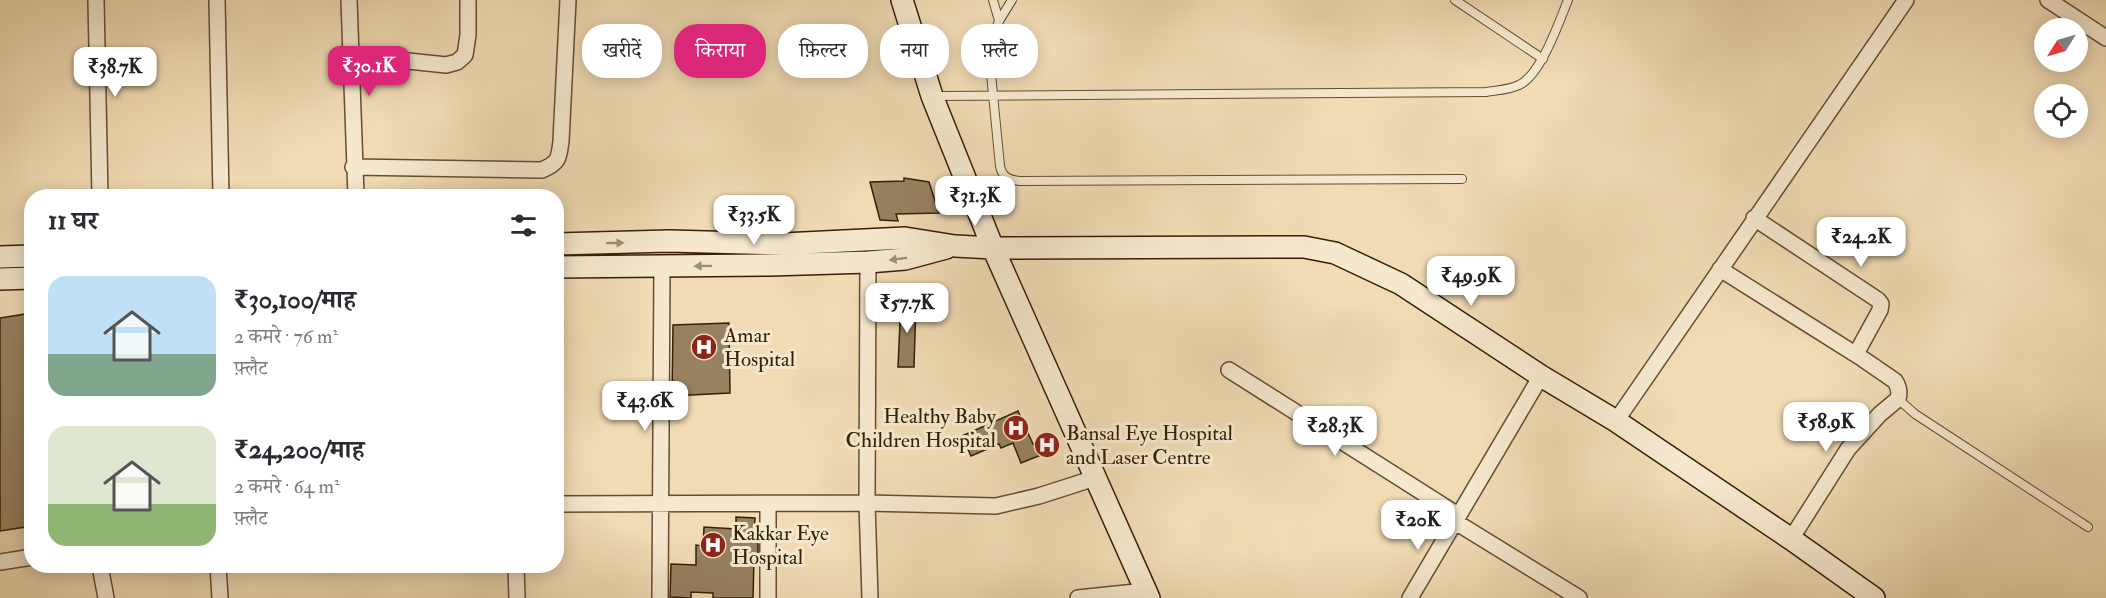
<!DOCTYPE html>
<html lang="hi">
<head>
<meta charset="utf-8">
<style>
  body { margin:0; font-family:"IM FELL Double Pica","Noto Serif Devanagari",serif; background:#f7f7f7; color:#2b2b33; height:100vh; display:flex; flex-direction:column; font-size:22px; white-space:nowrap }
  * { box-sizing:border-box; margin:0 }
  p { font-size:20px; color:#7c7c81 }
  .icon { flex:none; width:33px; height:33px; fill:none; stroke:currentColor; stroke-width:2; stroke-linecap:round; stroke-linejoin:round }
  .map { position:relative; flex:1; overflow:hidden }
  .details { position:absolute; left:24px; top:189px; width:540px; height:384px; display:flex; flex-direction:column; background:#fff; border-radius:24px; box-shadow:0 3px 15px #0003 }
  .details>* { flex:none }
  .top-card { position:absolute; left:582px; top:24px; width:570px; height:54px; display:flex; gap:12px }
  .needle { width:39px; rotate:233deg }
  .buttons { position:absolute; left:2034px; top:18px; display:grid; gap:12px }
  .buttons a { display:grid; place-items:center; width:54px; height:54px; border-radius:50%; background:#fff; box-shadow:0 3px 15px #0003; font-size:30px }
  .price { position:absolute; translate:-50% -51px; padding:0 14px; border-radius:12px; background:#fff; color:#222; font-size:20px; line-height:39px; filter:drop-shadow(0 2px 3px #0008) }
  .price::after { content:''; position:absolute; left:50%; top:36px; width:18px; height:14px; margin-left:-9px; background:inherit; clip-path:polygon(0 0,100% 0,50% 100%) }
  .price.selected { background:#db2777; color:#fff }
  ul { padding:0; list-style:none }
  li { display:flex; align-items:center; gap:18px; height:150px; padding:0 24px }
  li span { display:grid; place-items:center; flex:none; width:168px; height:120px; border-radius:18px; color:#555 }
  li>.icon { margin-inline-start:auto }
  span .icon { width:72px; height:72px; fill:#fffc; stroke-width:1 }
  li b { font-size:26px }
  h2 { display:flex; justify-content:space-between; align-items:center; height:72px; padding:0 24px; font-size:26px }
  .chip { padding:0 21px; border-radius:24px; background:#fff; box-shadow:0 3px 15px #0003; font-size:21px; line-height:54px }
  .chip.selected { background:#db2777; color:#fff }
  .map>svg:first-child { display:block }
  .building { fill:#978160; stroke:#361f04; stroke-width:1.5 }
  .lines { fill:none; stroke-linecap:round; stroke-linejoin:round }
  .lane-casing { stroke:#644e30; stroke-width:10 }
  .street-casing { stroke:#644e30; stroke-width:18 }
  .secondary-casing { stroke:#361f04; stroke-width:24 }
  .lane { stroke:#f5e8ce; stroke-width:8 }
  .street { stroke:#f5e8ce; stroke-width:15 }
  .secondary { stroke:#f5e8ce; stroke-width:21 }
  .oneway { fill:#9f8e73 }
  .labels { text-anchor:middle; stroke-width:6; stroke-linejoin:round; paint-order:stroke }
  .poi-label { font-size:21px; fill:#361f04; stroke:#f5e8ce; text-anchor:start }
</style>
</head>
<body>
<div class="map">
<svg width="2106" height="598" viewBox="0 0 2106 598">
  <rect width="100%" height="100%" fill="#f0dbb4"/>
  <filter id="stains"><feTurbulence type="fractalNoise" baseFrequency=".00333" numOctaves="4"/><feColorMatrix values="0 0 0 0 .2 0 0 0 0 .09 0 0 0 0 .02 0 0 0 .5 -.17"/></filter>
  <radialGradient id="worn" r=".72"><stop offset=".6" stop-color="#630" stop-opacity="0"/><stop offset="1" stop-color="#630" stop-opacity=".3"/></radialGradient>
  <path class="building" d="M904 178 929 182 939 213 896 214 898 221 880 220 870 182 904 181Z
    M901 300 916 301 914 367H898Z
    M32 313V526L0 531V318Z
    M729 323 730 393 672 396 673 325Z
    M1018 411 1033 444 1051 437 1056 449 1021 463 1013 443 1001 448 999 444 971 456 962 436Z
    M736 517 755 518 754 541H758V558H754L753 598H713V593L691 592V598L670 597 671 564 696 565V545L703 546 704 527 736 529Z"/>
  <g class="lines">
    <g class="lane-casing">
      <path id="lane" d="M993 0 999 21
        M1012 0 999 21 990 44V64L1000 166C1002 177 1009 180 1020 181L1462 179
        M1455 0 1543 59
        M933 96 1486 92C1497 90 1509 90 1519 85 1541 75 1559 22 1568 0
        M1898 399 1915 414 2088 527"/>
    </g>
    <g class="street-casing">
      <path id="street" d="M96 0 100 196
        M217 0 221 196
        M349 0 356 196
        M2048 0 2106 38
        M352 55 446 65 457 62 465 55 468 35V0
        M353 167 542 170C559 163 559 158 561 141L568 0
        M1754 218 1878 300 1881 304 1880 310 1856 354
        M868 262 867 503 870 598
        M1720 269 1863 359 1895 381C1899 387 1900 392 1898 399L1880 414 1848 449 1791 539
        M1229 370 1458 515
        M1616 421 1906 0
        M556 504 867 503 996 506 1039 496 1095 478
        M1454 521 1579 598
        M0 562 32 557
        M100 566 106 598
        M218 566 220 598
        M516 566 517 598
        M660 598 662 267
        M768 598V504
        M1078 598 1145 591
        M1410 598 1541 376"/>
    </g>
    <g class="secondary-casing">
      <path id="secondary" d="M902 0 932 96 993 248 1149 598
        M556 244 669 241 783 244 905 238 955 246 993 248 1304 247 1335 253 1401 284 1541 376 1616 421 1791 539 1874 598
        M0 257 32 256
        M556 267 770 265 868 262 905 259 946 248
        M0 279 32 278"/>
    </g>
    <use href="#lane" class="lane"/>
    <use href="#street" class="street"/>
    <use href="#secondary" class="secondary"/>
  </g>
  <defs><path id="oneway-solid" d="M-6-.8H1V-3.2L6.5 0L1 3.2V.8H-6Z" transform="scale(1.5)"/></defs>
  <g class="oneway">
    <use href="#oneway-solid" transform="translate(615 243) rotate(-1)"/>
    <use href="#oneway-solid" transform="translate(898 259) rotate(173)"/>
    <use href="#oneway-solid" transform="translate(703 266) rotate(179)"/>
  </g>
  <defs>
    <g id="hospital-disc" transform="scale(1.35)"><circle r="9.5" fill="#8f2418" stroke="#f5e8ce"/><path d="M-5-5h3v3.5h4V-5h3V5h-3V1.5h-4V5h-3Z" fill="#fff"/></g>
  </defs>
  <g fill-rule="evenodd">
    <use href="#hospital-disc" x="704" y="347"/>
    <use href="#hospital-disc" x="1016" y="428"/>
    <use href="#hospital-disc" x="1047" y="445"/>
    <use href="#hospital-disc" x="713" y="545"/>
  </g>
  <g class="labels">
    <g class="poi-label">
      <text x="724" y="342">Amar<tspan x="724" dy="24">Hospital</tspan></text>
      <text x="996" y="423" text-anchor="end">Healthy Baby<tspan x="996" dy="24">Children Hospital</tspan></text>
      <text x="1066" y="440">Bansal Eye Hospital<tspan x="1066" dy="24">and Laser Centre</tspan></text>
      <text x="732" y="540">Kakkar Eye<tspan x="732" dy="24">Hospital</tspan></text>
    </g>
  </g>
  <rect width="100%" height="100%" filter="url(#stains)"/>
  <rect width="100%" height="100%" fill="url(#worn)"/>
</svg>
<div class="buttons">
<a><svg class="needle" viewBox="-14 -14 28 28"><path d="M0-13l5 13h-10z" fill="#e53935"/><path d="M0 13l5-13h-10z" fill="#7c7c81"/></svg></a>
<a><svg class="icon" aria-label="locate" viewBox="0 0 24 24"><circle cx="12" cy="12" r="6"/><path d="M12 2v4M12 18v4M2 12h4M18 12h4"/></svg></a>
</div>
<b class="price selected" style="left:369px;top:97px">₹30.1K</b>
<b class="price" style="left:115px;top:98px">₹38.7K</b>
<b class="price" style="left:975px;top:227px">₹31.3K</b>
<b class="price" style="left:754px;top:246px">₹33.5K</b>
<b class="price" style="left:1861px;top:268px">₹24.2K</b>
<b class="price" style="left:1471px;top:307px">₹49.9K</b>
<b class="price" style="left:907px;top:334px">₹57.7K</b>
<b class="price" style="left:645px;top:432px">₹43.6K</b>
<b class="price" style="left:1826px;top:453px">₹58.9K</b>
<b class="price" style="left:1335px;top:457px">₹28.3K</b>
<b class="price" style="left:1418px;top:551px">₹20K</b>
<div class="top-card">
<a class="chip">खरीदें</a>
<a class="chip selected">किराया</a>
<a class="chip">फ़िल्टर</a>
<a class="chip">नया</a>
<a class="chip">फ़्लैट</a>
</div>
<section class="details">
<h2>11 घर<svg class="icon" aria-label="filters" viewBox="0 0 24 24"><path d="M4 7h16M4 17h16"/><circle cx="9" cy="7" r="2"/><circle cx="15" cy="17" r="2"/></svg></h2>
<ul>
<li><span style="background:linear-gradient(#bfe0f5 65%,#7fa58c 0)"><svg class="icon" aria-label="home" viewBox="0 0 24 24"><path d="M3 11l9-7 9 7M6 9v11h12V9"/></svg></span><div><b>₹30,100/माह</b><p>2 कमरे · 76 m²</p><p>फ़्लैट</p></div></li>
<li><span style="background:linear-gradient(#dfe7d0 65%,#8fb573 0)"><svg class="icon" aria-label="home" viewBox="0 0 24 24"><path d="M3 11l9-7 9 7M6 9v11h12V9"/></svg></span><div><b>₹24,200/माह</b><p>2 कमरे · 64 m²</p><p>फ़्लैट</p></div></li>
</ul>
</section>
</div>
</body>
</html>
